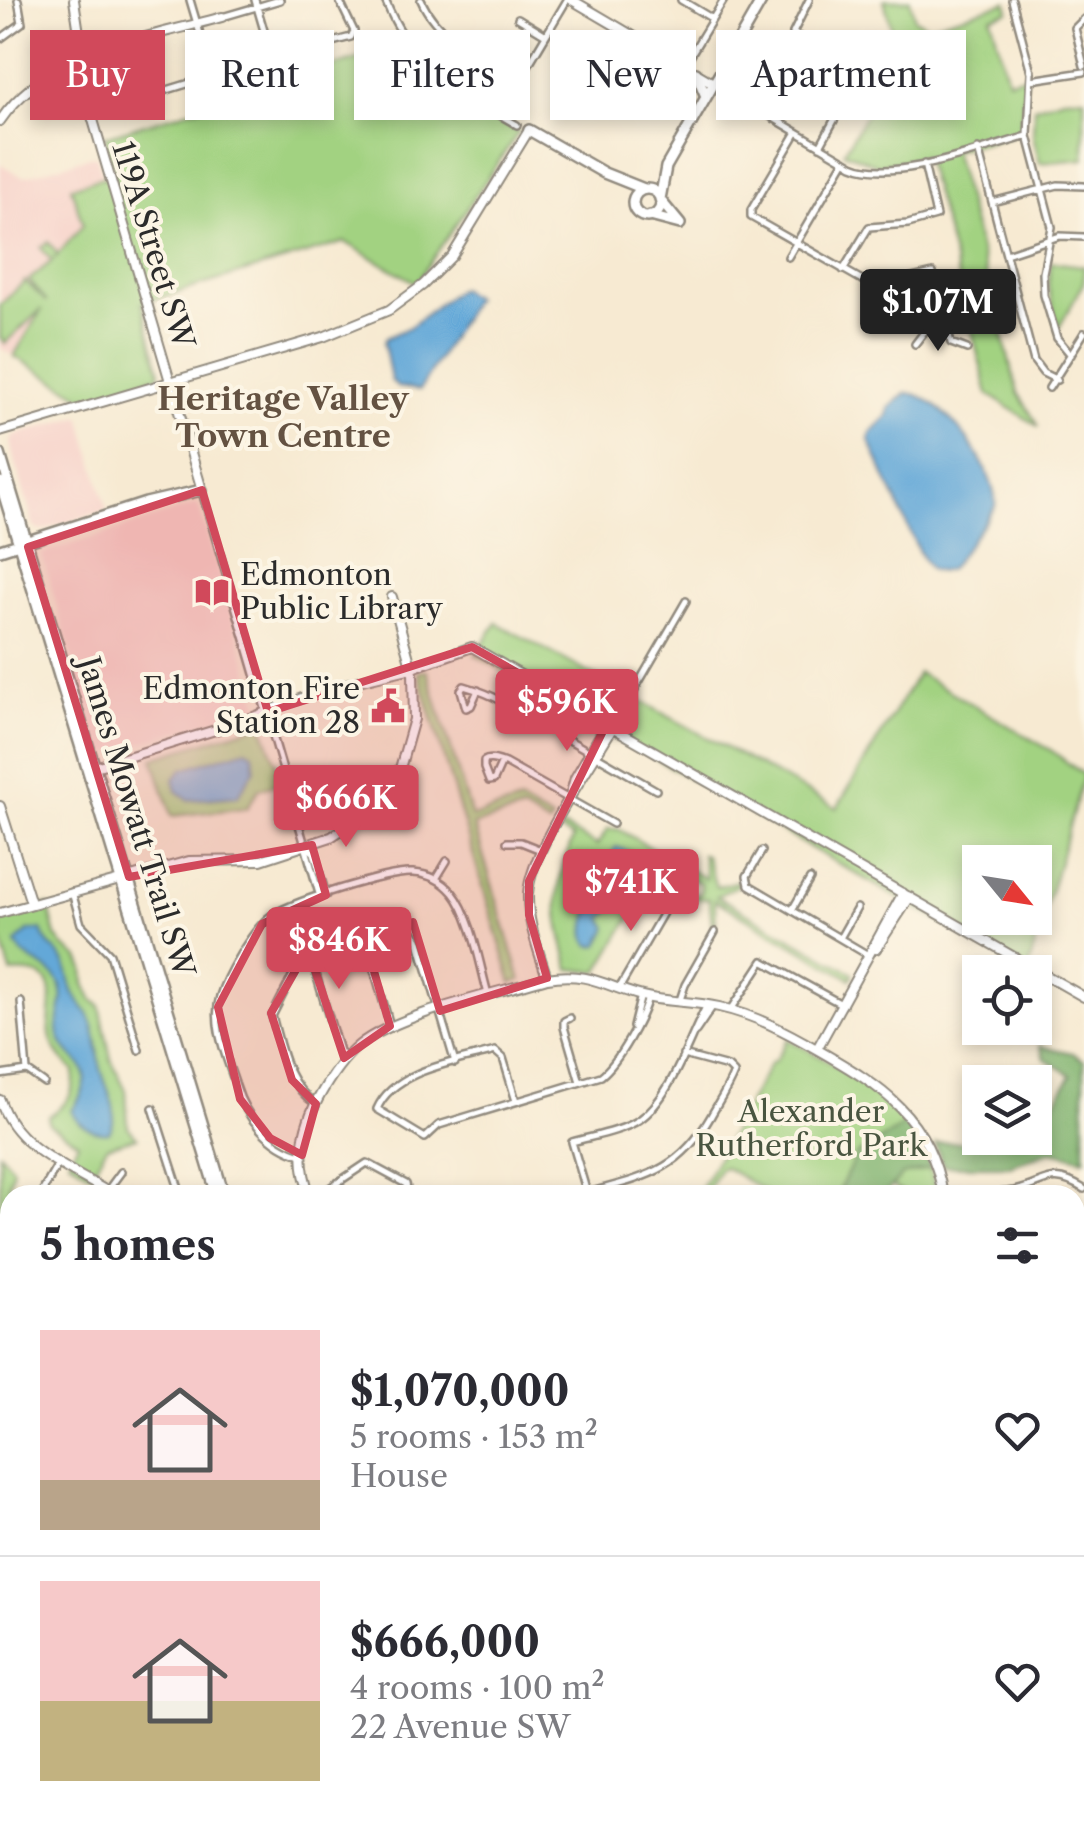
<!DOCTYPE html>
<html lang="en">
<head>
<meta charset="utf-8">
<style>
  body { margin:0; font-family:"Libre Caslon Text",serif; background:#f2f2f3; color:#2b2b33; height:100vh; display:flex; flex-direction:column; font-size:38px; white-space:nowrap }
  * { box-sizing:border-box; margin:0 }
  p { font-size:32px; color:#7c7c81 }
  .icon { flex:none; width:55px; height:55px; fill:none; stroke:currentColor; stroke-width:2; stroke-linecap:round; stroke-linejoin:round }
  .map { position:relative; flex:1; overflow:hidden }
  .drawer { position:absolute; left:0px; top:1185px; width:1085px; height:640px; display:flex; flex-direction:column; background:#fff; border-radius:30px 30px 0 0; box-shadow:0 5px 15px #0003 }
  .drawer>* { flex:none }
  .banner { position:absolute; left:30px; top:30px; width:1025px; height:90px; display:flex; gap:20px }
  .needle { width:65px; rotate:120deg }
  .fabs { position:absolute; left:962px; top:845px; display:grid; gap:20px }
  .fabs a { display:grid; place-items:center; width:90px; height:90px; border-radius:0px; background:#fff; box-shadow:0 5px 15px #0003; font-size:50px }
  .price { position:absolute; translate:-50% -85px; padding:0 22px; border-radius:10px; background:#d1495b; color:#fff; font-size:32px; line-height:65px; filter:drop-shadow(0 2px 5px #0008) }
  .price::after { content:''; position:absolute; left:50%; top:60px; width:30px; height:22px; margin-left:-15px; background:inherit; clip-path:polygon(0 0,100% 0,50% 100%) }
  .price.selected { background:#222; color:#fff }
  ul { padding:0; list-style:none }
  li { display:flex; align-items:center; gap:30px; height:250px; padding:0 40px }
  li+li { border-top:2px solid #e1e1e2 }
  li span { display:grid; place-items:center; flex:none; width:280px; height:200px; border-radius:0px; color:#555 }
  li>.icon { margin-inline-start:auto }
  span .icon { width:120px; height:120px; fill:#fffc; stroke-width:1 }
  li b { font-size:42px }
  h2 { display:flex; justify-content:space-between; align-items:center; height:120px; padding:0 40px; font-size:42px }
  .tag { padding:0 35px; border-radius:0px; background:#fff; box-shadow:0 5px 15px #0003; font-size:35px; line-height:90px }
  .tag.selected { background:#d1495b; color:#fff }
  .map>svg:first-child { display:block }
  .built { fill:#f7d1c9 }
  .green { fill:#a2d281; stroke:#667e56; stroke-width:2.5; fill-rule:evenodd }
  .forest { fill:#81b46f; stroke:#56704d; stroke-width:2.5 }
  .water { fill:#63a8d8; stroke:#476a82; stroke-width:2.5 }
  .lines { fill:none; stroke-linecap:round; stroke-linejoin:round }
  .stream { stroke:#63a8d8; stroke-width:2.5 }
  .minor-casing { stroke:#918a7e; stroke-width:10 }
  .tertiary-casing { stroke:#918a7e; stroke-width:12 }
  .secondary-casing { stroke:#918a7e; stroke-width:14 }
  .minor { stroke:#fff; stroke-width:5 }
  .tertiary { stroke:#fff; stroke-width:8 }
  .secondary { stroke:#fff; stroke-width:9 }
  .marked { fill:#d1495b; fill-opacity:0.2; stroke:#d1495b; stroke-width:8; stroke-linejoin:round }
  .labels { text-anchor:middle; stroke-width:8; stroke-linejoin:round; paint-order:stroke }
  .street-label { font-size:30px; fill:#2b2b2b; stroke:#fcf5e5 }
  .poi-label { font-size:30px; fill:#2b2b2b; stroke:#fcf5e5; text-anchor:start }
  .park-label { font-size:30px; fill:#495540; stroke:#fcf5e5 }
  .neighbourhood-label { font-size:32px; font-weight:bold; fill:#645242; stroke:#fcf5e5 }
</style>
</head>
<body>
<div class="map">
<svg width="1084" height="1825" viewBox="0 0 1084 1825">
  <rect width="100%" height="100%" fill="#fcf5e5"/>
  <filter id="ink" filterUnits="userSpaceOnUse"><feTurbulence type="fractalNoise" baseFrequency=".01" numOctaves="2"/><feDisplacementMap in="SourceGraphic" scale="20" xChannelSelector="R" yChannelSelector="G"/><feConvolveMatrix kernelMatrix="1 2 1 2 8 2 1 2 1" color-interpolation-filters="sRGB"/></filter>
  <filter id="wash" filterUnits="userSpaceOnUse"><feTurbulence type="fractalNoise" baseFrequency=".0048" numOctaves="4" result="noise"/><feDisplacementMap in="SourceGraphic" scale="40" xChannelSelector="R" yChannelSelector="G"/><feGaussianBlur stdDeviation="2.25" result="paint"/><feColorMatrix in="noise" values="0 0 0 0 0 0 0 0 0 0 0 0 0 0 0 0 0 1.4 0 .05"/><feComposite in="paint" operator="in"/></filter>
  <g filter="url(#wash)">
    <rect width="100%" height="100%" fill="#f7ead2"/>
    <path class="built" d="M96 155 103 177 72 187 83 225 64 250 29 280 48 300 14 356 0 348V164L23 177Z
      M81 416 107 510 41 531 34 527 10 443 13 436Z
      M198 504 259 706 100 756 42 554Z"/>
    <path class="green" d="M884 0H910L915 19 928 26 1007 2 1009 11 991 17 1008 80 1026 76 1020 133 953 150 1018 393 1039 427 988 394 949 241 924 157 879 166 844 152 899 56Z
      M389 43 427 84 489 121 492 117 519 132 416 283 345 242 142 303 160 372 158 376 88 400 14 356 42 309 5 343 0 338V305L25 281 47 302 29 280 52 261 41 248 48 242 58 254 54 259 83 225 71 187 116 173 105 136 371 55Z
      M1084 97V159L1040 163 1033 136 1034 107 1063 98Z
      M1051 262 1084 266V283L1058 329 1048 286Z
      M497 623 837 808 918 673 1052 751 1084 775 1027 972 475 655ZM980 862H1035V918H980Z
      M427 670 472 817 520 802 552 820 549 825 523 810 474 825 521 980 512 983 418 672Z
      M262 724 283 782 259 789 247 808 172 816 153 758Z
      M563 827 597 845 608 829H618L706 879 702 854 706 855 716 887 738 881 739 885 717 896 853 973 851 979 715 900 716 924 712 925 709 899H679V895L700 894 701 884 674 868 658 872 598 972 570 969C555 912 551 894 573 838L560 831Z
      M48 905 56 936 63 946 79 958 84 969 85 984 92 999 100 1006 111 1059 126 1090 128 1127 137 1137 107 1146 91 1174 69 1160 78 1142 49 1124 48 1117C67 1104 75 1095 74 1071 64 1061 55 1053 51 1039 42 1010 73 968 11 973L0 936V920Z
      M788 1039C865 1082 915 1103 938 1195H907L890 1185 884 1195H771L724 1167 719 1170 704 1195H697L771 1062 775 1061Z
      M0 1153 13 1168 9 1186 10 1361 0 1331Z
      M1075 1676 1084 1681V1808L1080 1814 1075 1811Z
      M317 1815H421L430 1825H319Z"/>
    <path class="forest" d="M1040 1046 1073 1053 1084 1061V1159L1052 1151 1010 1166H943L935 1144C958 1140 980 1143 1002 1141 1013 1140 1023 1138 1035 1138V1127L1042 1125 1071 1075 1045 1059Z
      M905 1125H909L931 1168 902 1175 884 1195H837L856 1155Z
      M10 1791V1815H147L142 1825H0V1797Z"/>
    <path class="water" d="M459 288 474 298 420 390 397 387 391 380 384 343 386 338 410 327Z
      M906 393C942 393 999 472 995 507L950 569 939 572 929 569 919 552 869 440 871 433 888 416 889 408Z
      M246 749 253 753 255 769 238 796 189 800 177 791 174 779 182 769Z
      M616 847 638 855 641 863 636 871 626 877 623 900 603 918 608 928 599 945 592 946C581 938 586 921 590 910L606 905C611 884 602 865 616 847Z
      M42 930C45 946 56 948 64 961 69 970 69 981 73 991 77 1001 86 1008 90 1018 97 1033 97 1048 100 1064 103 1086 123 1109 109 1132 95 1134 77 1125 72 1111 107 1058 63 1067 58 1030 57 1014 67 1000 60 984 50 963 24 964 16 943L28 931Z"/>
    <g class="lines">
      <path class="stream" d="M0 1258 10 1253
        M122 1815 132 1825"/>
    </g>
  </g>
  <g filter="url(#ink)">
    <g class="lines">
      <g class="minor-casing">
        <path id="minor" d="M255 0 272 58 351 37 354 31 339 0
          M385 0C414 71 454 88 517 125
          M421 0C437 37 483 63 520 79L567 0
          M681 0 711 18
          M809 0 793 33 860 73 820 146
          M1012 0 1031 72 1028 136 1052 227 1043 273 1044 295 1057 338 1071 355
          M222 17 280 0
          M518 18 546 35
          M1084 19 1075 28 1084 66
          M0 39 22 23 18 0
          M751 64 789 90
          M684 66 724 0
          M1031 80 1084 72
          M714 83 853 165C893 183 984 148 1028 136
          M91 113 210 77 211 71 190 0
          M773 117 815 46
          M797 132 751 210V217L862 280 881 285 933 273 951 343 967 349
          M978 149 1034 361 1043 373 1057 380
          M992 202 1058 185 1084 186
          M1006 254 1060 236 1084 237
          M788 257 845 160
          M843 270 869 227 908 224 936 216 924 164
          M915 344 928 327 945 322
          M1049 388 1084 333
          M202 492 320 897
          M478 690 471 706 466 708 461 690 464 686C478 690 491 695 503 702L656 790
          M613 727 686 601
          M502 762 494 780 489 781 484 768V761C490 757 499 761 505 763L613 824
          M507 842H521L541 850
          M308 847 314 853 326 895
          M762 851 747 876 749 885 868 955
          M436 879 447 861
          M72 892 81 924 110 954 139 1050
          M792 910 810 879
          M840 938 857 908
          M620 987 671 899
          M680 1000 685 985 715 932
          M21 1002 27 1071 44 1083
          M731 1010 763 961 843 1005
          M570 1018 564 1021V1027L580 1082
          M390 1026 366 941 372 935 409 925 418 939 455 1063
          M633 1027 641 995
          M696 1031 713 1006
          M683 1055 728 1067 734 1073C728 1088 719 1102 711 1116 679 1172 645 1177 587 1193L572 1142C593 1136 620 1132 639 1120 671 1099 690 1036 707 1005
          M0 1075 27 1071
          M516 1101 503 1058 495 1051C458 1062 394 1069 377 1109L425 1138 439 1125 601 1076C618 1063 643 1018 648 997
          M316 1104C286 1085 281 1047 272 1016L298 965 306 958 313 964 339 1051 344 1058
          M153 1108 181 1195
          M302 1155C269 1147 245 1116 236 1086 227 1058 211 1025 220 996 226 975 251 933 268 918 286 903 389 871 413 873 429 874 443 881 453 893 472 916 480 966 488 994
          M107 1191 121 1172
          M42 1192 58 1164
          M319 1195 367 1163 406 1184 407 1189 403 1195
          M964 1195C980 1194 998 1194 1014 1191 1047 1184 1049 1168 1084 1189
          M0 1418 10 1411
          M1075 1445 1084 1450
          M0 1469 10 1475
          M1075 1513 1084 1505
          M0 1532 10 1538
          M1075 1638 1084 1623
          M0 1687 10 1669
          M214 1815 220 1825
          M291 1815 293 1825
          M217 1819 231 1816 234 1820 228 1825
          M188 1825 194 1815
          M933 1825 939 1815
          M989 1825 995 1815"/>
      </g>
      <g class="tertiary-casing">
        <path id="tertiary" d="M74 0 91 113 202 490
          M572 0 713 83
          M0 121C47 51 146 39 222 17
          M0 432 323 337 389 310 423 285 452 256 529 130
          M92 768 238 723 325 689 412 668 472 647 1084 997
          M569 800 575 778 607 723
          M0 806 31 903
          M0 913 189 861 261 860 331 837 368 813 399 772 414 719 413 673 392 597
          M876 949 910 897
          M547 978C539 951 527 923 528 894 530 851 590 767 613 727
          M817 1049 903 893
          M0 1100C15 1149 72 1169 113 1195
          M310 1195C297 1162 301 1130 318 1099 329 1079 341 1060 359 1045 397 1014 497 993 547 978 592 970 610 990 651 998 673 1002 697 1002 719 1007 755 1015 787 1032 818 1050 881 1086 930 1117 943 1195
          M1075 1541 1084 1546
          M504 1825 511 1815"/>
      </g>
      <g class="secondary-casing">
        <path id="secondary" d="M696 73 705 94
          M529 130 604 173 644 189
          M633 203a14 14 0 1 1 28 0a14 14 0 1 1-28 0Z
          M660 199 666 167 762 0
          M650 216 680 224 661 201
          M0 454 224 1195
          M0 482 217 1195
          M0 550 146 503 202 490
          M1075 1327 1084 1311
          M1075 1341 1084 1325
          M591 1815 608 1825
          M619 1815 636 1825
          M785 1825 791 1815
          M797 1825 803 1815"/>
      </g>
      <use href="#minor" class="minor"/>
      <use href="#tertiary" class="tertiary"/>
      <use href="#secondary" class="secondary"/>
    </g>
  </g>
  <path class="marked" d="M202 490 268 712 472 647 607 723 529 881V915L547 978 440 1011 413 922 364 937 390 1026 344 1058 308 949 271 1013 292 1080 316 1104 302 1155 270 1138 240 1099 218 1007 262 924 326 895 312 845 129 877 28 547Z"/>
  <defs>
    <g id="library-bare" transform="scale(2.7)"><path d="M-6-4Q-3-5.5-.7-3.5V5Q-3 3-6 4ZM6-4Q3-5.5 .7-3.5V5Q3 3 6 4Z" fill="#d1495b" stroke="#fcf5e5" stroke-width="2.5" paint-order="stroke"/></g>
    <g id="civic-bare" transform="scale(2.7)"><path d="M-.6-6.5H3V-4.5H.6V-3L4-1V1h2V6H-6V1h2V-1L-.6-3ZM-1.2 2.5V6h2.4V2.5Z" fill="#d1495b" stroke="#fcf5e5" stroke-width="2.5" paint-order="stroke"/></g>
  </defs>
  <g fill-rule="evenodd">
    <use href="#library-bare" x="212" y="592"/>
    <use href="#civic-bare" x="388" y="706"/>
  </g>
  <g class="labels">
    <g class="street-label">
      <text transform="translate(153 245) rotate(73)" y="10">119A Street SW</text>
      <text transform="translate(136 817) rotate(73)" y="10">James Mowatt Trail SW</text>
    </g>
    <g class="poi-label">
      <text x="240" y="585">Edmonton<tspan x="240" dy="34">Public Library</tspan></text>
      <text x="360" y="699" text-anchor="end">Edmonton Fire<tspan x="360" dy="34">Station 28</tspan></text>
    </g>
    <g class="park-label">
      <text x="811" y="1122">Alexander<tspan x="811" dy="34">Rutherford Park</tspan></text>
    </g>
    <g class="neighbourhood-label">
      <text x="283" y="410">Heritage Valley<tspan x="283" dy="37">Town Centre</tspan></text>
    </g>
  </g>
</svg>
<div class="fabs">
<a><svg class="needle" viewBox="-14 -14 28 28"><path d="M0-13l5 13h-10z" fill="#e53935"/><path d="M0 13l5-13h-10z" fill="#7c7c81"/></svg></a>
<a><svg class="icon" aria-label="locate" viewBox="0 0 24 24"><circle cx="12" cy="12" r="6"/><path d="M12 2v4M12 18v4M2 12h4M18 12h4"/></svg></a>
<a><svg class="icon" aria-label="layers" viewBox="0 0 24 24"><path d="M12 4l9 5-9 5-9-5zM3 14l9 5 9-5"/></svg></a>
</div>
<b class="price selected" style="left:938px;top:354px">$1.07M</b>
<b class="price" style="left:567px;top:754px">$596K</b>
<b class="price" style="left:346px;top:850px">$666K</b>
<b class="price" style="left:631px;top:934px">$741K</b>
<b class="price" style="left:339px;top:992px">$846K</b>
<div class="banner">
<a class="tag selected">Buy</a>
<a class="tag">Rent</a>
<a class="tag">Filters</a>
<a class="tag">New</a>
<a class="tag">Apartment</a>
</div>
<section class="drawer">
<h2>5 homes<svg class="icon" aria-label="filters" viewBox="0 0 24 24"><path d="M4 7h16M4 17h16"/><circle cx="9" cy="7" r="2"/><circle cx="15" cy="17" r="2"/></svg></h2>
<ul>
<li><span style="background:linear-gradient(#f6c9c9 75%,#b9a48a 0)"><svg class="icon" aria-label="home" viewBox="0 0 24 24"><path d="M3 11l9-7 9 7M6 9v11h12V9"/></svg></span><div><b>$1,070,000</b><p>5 rooms · 153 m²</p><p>House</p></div><svg class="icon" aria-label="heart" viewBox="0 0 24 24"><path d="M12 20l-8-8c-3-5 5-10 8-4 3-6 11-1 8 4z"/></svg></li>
<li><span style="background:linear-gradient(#f6c9c9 60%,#c2b280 0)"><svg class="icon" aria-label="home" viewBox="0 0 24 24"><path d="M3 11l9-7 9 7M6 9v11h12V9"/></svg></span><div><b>$666,000</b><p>4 rooms · 100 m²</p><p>22 Avenue SW</p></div><svg class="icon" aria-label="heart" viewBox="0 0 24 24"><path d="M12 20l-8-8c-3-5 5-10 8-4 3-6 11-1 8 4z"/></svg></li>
</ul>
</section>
</div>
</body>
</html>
